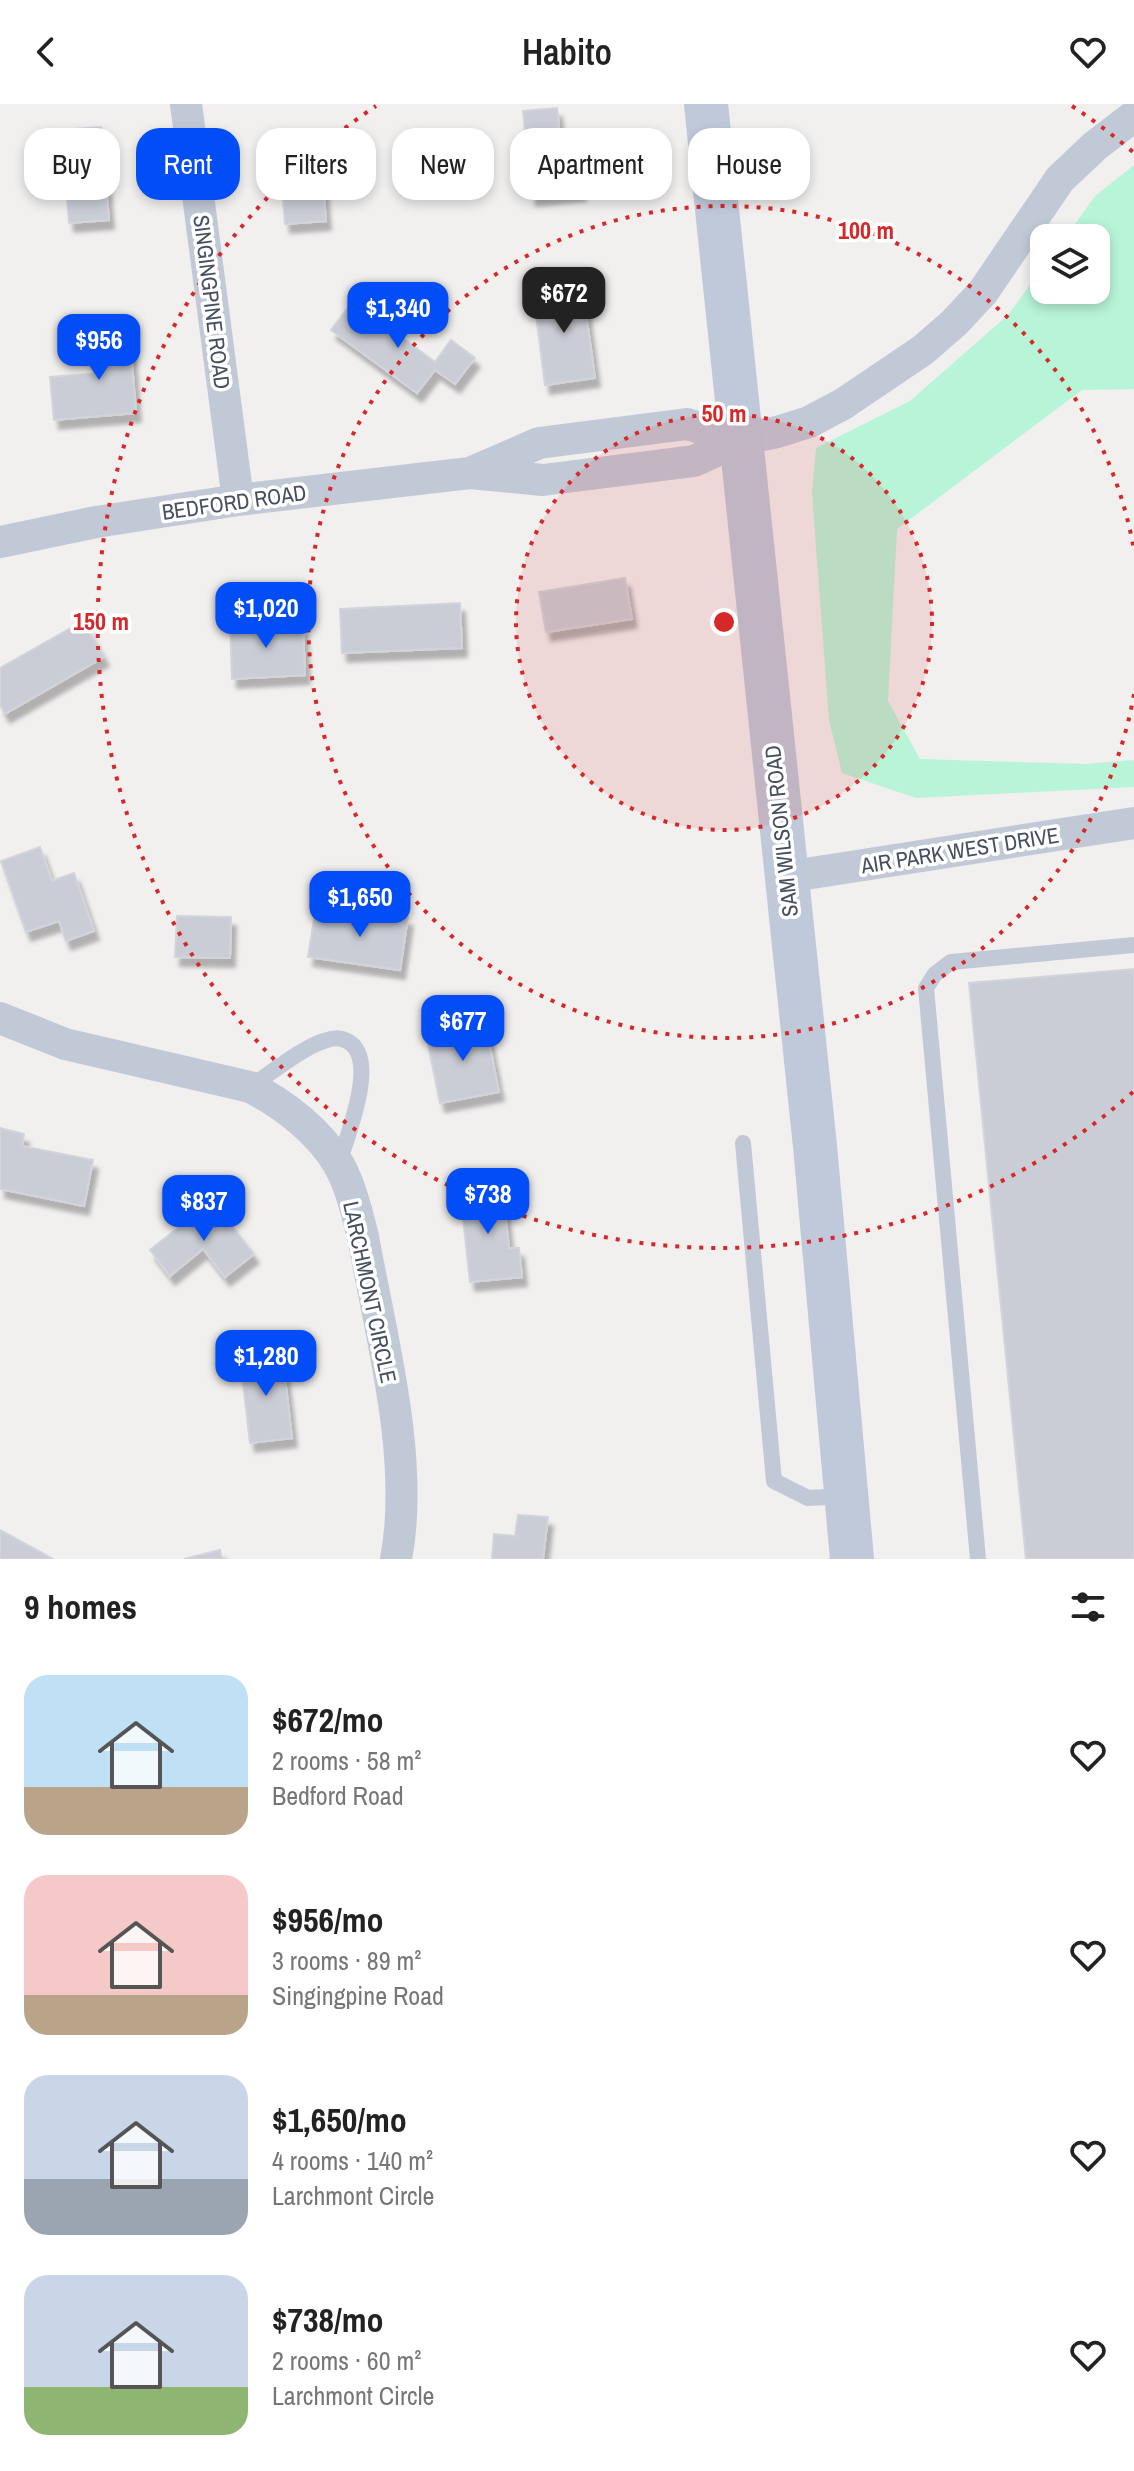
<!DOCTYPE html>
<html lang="en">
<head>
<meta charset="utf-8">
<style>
  body { margin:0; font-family:"Archivo Narrow",sans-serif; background:#f6f6f6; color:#222; height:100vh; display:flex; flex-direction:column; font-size:30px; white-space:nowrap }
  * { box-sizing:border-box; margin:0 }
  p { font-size:26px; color:#767676 }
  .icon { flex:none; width:44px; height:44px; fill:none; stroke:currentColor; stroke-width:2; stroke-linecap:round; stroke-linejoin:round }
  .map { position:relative; height:1455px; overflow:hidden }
  .side { display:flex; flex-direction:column; background:#fff; flex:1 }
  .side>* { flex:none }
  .top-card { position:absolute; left:24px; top:24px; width:1086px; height:72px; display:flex; gap:16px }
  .fabs { position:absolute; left:1030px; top:120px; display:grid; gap:16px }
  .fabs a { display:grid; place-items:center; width:80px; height:80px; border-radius:16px; background:#fff; box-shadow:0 4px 12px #0003; font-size:40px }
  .price { position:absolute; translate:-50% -68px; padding:0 18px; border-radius:16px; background:#034df7; color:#fff; font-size:26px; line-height:52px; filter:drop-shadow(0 2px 4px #0008) }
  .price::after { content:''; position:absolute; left:50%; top:48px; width:24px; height:18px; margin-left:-12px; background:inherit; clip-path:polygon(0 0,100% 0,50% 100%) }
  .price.selected { background:#222; color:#fff }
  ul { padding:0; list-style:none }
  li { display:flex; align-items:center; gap:24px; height:200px; padding:0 24px }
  li span { display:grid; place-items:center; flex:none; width:224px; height:160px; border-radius:24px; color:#555 }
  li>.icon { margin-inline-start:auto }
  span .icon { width:96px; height:96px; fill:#fffc; stroke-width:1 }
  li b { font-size:34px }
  h2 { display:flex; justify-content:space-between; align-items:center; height:96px; padding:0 24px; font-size:34px }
  .pill { padding:0 28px; border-radius:24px; background:#fff; box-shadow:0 4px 12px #0003; font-size:28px; line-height:72px }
  .pill.selected { background:#034df7; color:#fff }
  header { display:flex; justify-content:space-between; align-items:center; height:104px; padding:0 24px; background:#fff; font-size:36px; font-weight:600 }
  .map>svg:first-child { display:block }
  .green { fill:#b8f4d8 }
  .building { fill:#cacdd5; stroke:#d2d4db; stroke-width:2; filter:url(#shadow) }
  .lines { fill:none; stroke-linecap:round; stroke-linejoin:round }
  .lane { stroke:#c1c9d6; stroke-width:16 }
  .street { stroke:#c1c9d6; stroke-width:32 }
  .secondary { stroke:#bfc9da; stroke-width:44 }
  .ring { fill:none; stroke:#d62828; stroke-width:4; stroke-dasharray:4 8 }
  .labels { text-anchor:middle; stroke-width:7; stroke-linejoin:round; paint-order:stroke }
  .street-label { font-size:22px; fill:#454f5f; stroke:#fff }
  .centre { fill:#d62828; stroke:#fff; stroke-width:4 }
  .ring-label { font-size:24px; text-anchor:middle; font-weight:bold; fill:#d62828; stroke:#fff; stroke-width:7; stroke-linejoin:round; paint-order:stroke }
</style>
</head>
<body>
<header><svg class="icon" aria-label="back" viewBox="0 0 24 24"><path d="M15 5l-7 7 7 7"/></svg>Habito<svg class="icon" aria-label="heart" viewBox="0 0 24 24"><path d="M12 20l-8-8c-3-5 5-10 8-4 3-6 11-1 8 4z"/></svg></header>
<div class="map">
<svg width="1134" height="1455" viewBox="0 0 1134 1455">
  <defs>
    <filter id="shadow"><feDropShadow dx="5" dy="9" stdDeviation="2" flood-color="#0004"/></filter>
  </defs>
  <rect width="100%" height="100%" fill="#f2efef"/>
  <path class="green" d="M1134 61V285L1082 286 897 425 888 597 920 655 1085 660 1134 656V683L916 694 842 669 829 616 812 389 816 344 910 297 1008 211 1044 162V186H1096V134H1065L1095 92Z"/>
  <path class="building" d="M557 4 562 53 578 52 581 88 531 93 523 7Z
    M101 23 109 116 69 119 61 26Z
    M319 31 326 117 285 120 278 35Z
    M582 181 595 274 545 281 533 187Z
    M353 197 435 258 451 236 475 254 455 280 435 266 417 289 331 226Z
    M129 222 136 309 54 316 50 273 102 269 98 224Z
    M625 474 632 515 546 528 539 488Z
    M460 499 462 544 342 549 340 505Z
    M256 514V524L303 522 305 571 232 575 230 515Z
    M83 517 104 553 5 610 0 601V564Z
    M40 743 52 777 74 769 94 827 66 837 59 817 26 828 1 757Z
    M363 806 408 813 400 866 308 853 315 809 362 816Z
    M177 812 231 813 230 854 175 853Z
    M1134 865V1455H1026L969 879Z
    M485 918 499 988 440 999 426 930Z
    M0 1024 24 1030 22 1042 93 1056 84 1102 0 1085Z
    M502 1082 509 1144H519L522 1173 470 1178 460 1086Z
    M212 1097 254 1150 225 1173 203 1145 170 1172 150 1146Z
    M282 1248 292 1334 250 1339 240 1253Z
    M518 1411 548 1413 543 1455H492L494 1430 515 1432Z
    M0 1426 53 1455H0Z
    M220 1446 222 1455H184Z"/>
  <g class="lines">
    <path class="lane" d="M250 983C270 970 303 943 324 937 333 934 339 933 347 937 380 953 347 1032 339 1059
      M743 1039 774 1377 808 1394 845 1392
      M978 1455 926 884 935 870 951 858 1134 841"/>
    <path class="street" d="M186 0 238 396
      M740 336 687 320 539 339 470 369 543 376 694 357 740 336 777 328 809 318 843 300 923 246 954 219 983 188 1060 75 1095 42 1134 12
      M0 438 96 418 238 396 470 369
      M786 773 1134 719
      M0 914 65 940 250 983C284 1000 320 1028 339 1061 351 1083 357 1109 363 1133 381 1232 415 1356 396 1455"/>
    <path class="secondary" d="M706 0 815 1042 852 1455"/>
  </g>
  <circle cx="724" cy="518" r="208" fill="#d62828" fill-opacity=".12"/>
  <g class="ring">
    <circle cx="724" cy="518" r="208"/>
    <path d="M1134 590A416 416 0 1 1 1134 446"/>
    <path d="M1133 988A623 623 0 1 1 376 2M1072 2A623 623 0 0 1 1133 48"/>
  </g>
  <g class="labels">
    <g class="street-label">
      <text transform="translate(212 198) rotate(83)" y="8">SINGINGPINE ROAD</text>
      <text transform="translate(234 398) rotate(-8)" y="8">BEDFORD ROAD</text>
      <text transform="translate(781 727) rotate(-96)" y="8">SAM WILSON ROAD</text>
      <text transform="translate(960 746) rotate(-9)" y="8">AIR PARK WEST DRIVE</text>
      <text transform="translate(370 1188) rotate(78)" y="8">LARCHMONT CIRCLE</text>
    </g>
  </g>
  <circle cx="724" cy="518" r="12" class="centre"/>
  <g class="ring-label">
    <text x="866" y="135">100 m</text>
    <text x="724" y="318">50 m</text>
    <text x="101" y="526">150 m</text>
  </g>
</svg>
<div class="fabs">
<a><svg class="icon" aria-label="layers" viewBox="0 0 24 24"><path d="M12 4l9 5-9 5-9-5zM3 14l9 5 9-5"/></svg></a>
</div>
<b class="price selected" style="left:564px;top:231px">$672</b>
<b class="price" style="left:398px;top:246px">$1,340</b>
<b class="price" style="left:99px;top:278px">$956</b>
<b class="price" style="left:266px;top:546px">$1,020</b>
<b class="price" style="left:360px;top:835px">$1,650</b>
<b class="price" style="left:463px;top:959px">$677</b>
<b class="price" style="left:488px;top:1132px">$738</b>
<b class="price" style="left:204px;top:1139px">$837</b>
<b class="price" style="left:266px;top:1294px">$1,280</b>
<div class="top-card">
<a class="pill">Buy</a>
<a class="pill selected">Rent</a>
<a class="pill">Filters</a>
<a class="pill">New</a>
<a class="pill">Apartment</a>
<a class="pill">House</a>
</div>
</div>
<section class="side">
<h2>9 homes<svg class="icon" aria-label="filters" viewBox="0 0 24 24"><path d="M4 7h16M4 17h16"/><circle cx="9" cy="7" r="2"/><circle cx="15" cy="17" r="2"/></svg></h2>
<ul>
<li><span style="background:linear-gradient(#bfe0f5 70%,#b9a48a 0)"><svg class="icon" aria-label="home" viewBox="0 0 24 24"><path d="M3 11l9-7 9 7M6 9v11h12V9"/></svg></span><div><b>$672/mo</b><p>2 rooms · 58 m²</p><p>Bedford Road</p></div><svg class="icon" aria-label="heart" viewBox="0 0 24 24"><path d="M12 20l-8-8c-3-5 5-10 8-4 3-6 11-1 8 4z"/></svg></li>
<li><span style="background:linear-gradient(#f6c9c9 75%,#b9a48a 0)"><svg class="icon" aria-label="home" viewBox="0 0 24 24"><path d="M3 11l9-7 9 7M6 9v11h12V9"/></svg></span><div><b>$956/mo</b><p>3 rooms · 89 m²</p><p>Singingpine Road</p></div><svg class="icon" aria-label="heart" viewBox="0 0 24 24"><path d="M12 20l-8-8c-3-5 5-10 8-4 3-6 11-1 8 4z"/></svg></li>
<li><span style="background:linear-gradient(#c9d6e8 65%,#9aa5b1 0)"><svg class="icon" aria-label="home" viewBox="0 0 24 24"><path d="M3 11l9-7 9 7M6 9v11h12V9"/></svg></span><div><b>$1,650/mo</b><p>4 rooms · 140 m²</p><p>Larchmont Circle</p></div><svg class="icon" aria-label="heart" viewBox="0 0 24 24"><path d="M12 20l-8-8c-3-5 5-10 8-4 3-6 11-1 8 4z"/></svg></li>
<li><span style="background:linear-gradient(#c9d6e8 70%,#8fb573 0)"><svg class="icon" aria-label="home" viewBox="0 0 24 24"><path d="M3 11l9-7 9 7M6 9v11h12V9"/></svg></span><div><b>$738/mo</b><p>2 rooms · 60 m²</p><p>Larchmont Circle</p></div><svg class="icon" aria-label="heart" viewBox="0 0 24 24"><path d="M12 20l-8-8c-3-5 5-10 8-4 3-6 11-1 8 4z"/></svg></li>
</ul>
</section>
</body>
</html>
